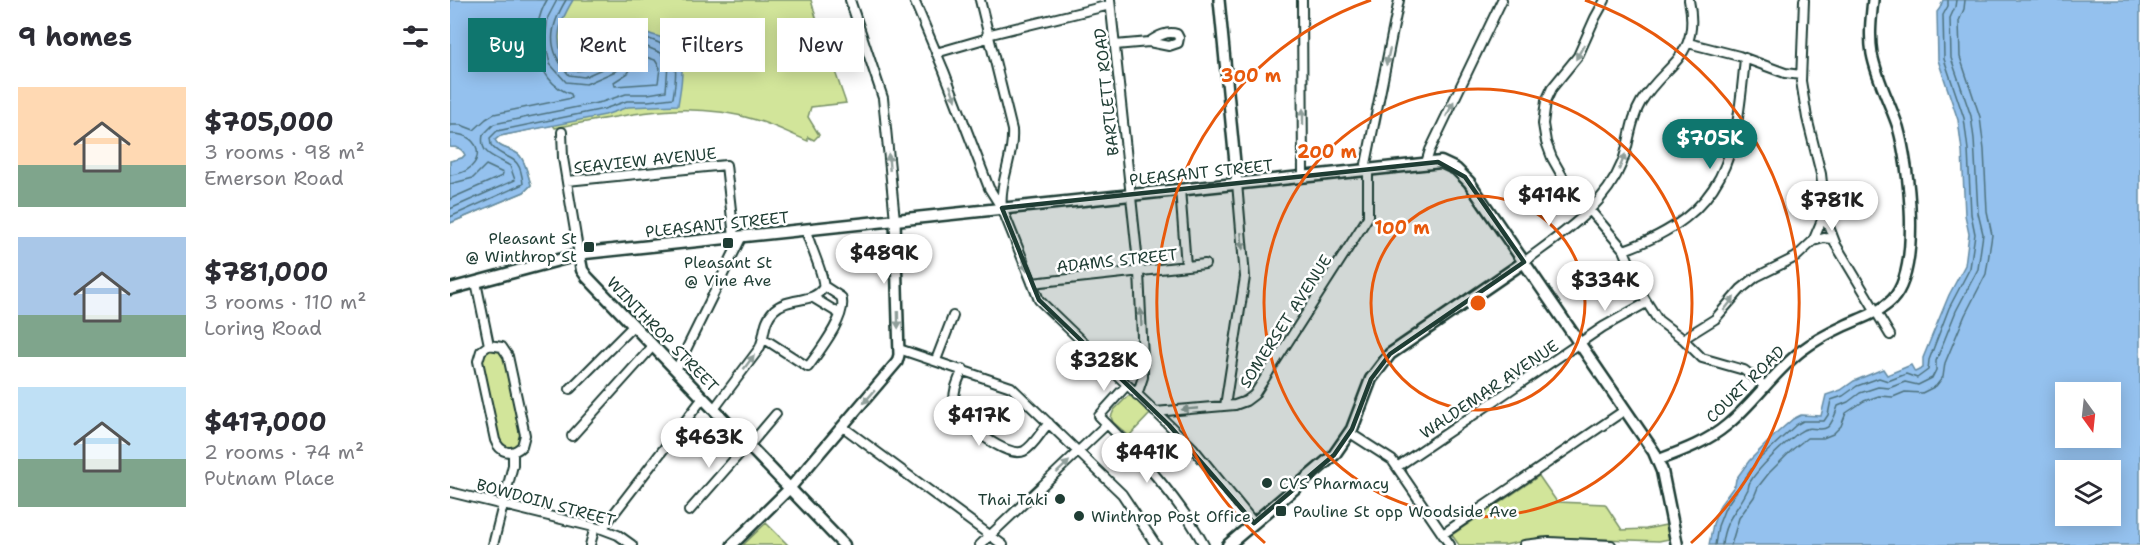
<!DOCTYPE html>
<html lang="en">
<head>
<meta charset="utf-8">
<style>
  body { margin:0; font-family:"Shantell Sans",sans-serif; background:#f7f7f7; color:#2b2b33; height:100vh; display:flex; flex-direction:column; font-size:22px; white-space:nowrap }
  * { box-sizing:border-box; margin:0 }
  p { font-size:20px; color:#7c7c81 }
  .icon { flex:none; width:33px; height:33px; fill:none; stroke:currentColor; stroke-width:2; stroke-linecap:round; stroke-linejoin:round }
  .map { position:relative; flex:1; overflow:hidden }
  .side { display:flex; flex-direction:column; background:#fff; width:450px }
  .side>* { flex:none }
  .hud { position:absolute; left:18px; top:18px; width:570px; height:54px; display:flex; gap:12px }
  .needle { width:39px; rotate:165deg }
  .fabs { position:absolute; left:1605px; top:382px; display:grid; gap:12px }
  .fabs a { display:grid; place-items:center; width:66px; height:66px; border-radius:0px; background:#fff; box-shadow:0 3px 15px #0003; font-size:30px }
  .price { position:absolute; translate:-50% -51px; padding:0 14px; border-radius:21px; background:#fff; color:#222; font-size:20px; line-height:39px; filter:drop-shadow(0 2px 3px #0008) }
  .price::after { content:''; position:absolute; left:50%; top:36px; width:18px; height:14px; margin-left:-9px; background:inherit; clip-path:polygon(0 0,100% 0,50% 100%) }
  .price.on { background:#0f766e; color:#fff }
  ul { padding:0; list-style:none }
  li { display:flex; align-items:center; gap:18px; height:150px; padding:0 18px }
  li span { display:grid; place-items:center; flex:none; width:168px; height:120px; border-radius:0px; color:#555 }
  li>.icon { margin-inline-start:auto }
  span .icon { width:72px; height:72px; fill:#fffc; stroke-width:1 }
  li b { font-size:26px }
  h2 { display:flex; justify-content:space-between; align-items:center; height:72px; padding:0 18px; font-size:26px }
  .chip { padding:0 21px; border-radius:0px; background:#fff; box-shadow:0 3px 15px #0003; font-size:21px; line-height:54px }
  .chip.on { background:#0f766e; color:#fff }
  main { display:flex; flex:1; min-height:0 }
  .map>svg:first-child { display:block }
  .green { fill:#d2e59a; stroke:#789167; stroke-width:1.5 }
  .water { fill:#94c1ee; stroke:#658ca4; stroke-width:1.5; fill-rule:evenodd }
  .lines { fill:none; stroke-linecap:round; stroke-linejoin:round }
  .shore { stroke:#4e727e; stroke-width:1.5 }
  .minor-casing { stroke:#1f3d34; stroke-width:12 }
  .tertiary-casing { stroke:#1f3d34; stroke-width:14 }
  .secondary-casing { stroke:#1f3d34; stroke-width:15 }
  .minor { stroke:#fff; stroke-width:8 }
  .tertiary { stroke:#fff; stroke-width:9 }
  .secondary { stroke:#fff; stroke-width:10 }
  .oneway { fill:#8f9e9a }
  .marked { fill:#1f3d34; fill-opacity:0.2; stroke:#1f3d34; stroke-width:4.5; stroke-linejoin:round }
  .ring { fill:none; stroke:#e8590c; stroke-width:3 }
  .poi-dot { fill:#1f3d34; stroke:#fff; stroke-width:2 }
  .labels { text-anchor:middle; stroke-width:5; stroke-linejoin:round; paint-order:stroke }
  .street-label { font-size:16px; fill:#1f3d34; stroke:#fff }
  .poi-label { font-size:16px; fill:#1f3d34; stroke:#fff; text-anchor:start }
  .centre { fill:#e8590c; stroke:#fff; stroke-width:3 }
  .ring-label { font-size:18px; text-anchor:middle; font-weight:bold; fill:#e8590c; stroke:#fff; stroke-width:5; stroke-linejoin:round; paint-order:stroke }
</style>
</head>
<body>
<main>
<section class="side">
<h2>9 homes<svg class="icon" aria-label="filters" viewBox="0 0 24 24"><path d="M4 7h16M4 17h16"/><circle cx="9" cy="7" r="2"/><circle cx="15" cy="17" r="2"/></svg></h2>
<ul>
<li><span style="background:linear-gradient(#ffd9b3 65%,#7fa58c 0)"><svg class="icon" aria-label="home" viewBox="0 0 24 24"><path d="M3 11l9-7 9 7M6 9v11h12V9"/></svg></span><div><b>$705,000</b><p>3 rooms · 98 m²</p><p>Emerson Road</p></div></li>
<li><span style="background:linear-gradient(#a9c7e8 65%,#7fa58c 0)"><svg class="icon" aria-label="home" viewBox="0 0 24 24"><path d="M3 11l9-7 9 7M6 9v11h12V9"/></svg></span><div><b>$781,000</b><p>3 rooms · 110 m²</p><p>Loring Road</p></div></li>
<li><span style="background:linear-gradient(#bfe0f5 60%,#7fa58c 0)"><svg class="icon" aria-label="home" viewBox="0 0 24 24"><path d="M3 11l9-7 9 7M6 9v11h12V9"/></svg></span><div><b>$417,000</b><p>2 rooms · 74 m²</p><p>Putnam Place</p></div></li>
</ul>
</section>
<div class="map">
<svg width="1690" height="545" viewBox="0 0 1690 545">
  <rect width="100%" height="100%" fill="#fff"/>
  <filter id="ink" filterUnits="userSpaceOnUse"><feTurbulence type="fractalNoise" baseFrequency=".0167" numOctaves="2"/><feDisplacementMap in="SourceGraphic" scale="12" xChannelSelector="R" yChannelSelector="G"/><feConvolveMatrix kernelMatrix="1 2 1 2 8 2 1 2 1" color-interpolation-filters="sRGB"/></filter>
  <g filter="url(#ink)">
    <path class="green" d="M87 0H361L369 28 372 30 402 21 412 49 381 60 396 103 361 107 358 117 369 135 364 140 358 137V141C341 134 324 125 306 120 239 99 172 115 105 128L103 125 50 136 45 140C50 150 63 148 70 156 76 163 78 176 81 185L74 192 0 223V161L12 158 15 155C12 148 7 147 0 147Z
      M42 349 50 351 54 357 71 436 69 444 61 448 53 446 49 440 32 363 34 353Z
      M678 396 683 397 700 414 679 436 663 422 661 417 664 410Z
      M1089 476 1107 502 1155 504 1172 530 1196 529 1216 525 1219 539 1209 541 1092 537 1055 545H1009L1002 535Z
      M316 523 338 545H293Z"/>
    <path class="water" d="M0 0H123C107 26 101 46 123 71 135 71 151 66 161 58 168 52 174 36 178 28 191 27 189 30 200 34 207 37 215 37 221 43 238 59 231 84 228 105L178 107 155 115 50 136 45 140C50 150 63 148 70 156 76 163 78 176 81 185L74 192 0 223V161L12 158 15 155C12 148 7 147 0 147Z
      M1493 0H1690V545H1259L1263 524 1270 505 1285 485 1286 479 1299 461 1328 432 1343 419 1351 415 1371 416 1376 395 1391 390 1404 381 1433 369 1437 375 1461 365 1465 372 1473 368V358L1484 331 1499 295 1515 265 1519 234 1515 215 1512 151 1508 120 1488 60 1487 12 1490 8ZM1616 393H1660V438H1616ZM1616 471H1660V516H1616Z"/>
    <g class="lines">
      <path class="shore" d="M190 55 205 60 210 68 208 83 165 86 164 82 178 73Z
        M0 125H11L24 130 36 119 44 114 122 98 121 94C83 82 79 29 97 0
        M0 134C35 132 38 172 0 175
        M0 184 23 178 36 165 53 173 52 176 0 199
        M0 209 65 180 60 166C47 157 29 156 33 135L44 124 152 102 176 94H198L216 91 218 64 211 53 188 43 185 44 173 65 168 70 136 84 116 82 100 64 95 40 98 17 107 0
        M0 217 73 184C70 150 55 163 41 145L40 138 47 131 154 109 177 101H198L223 98C226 79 231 53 209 43 201 39 194 38 187 33L182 34 165 63 134 77 119 75C96 49 99 28 116 0
        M1265 545 1268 526 1275 508 1307 461 1346 425 1353 421H1374L1378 415 1381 400 1393 396 1407 386 1429 378 1438 381 1456 374 1467 378 1478 370 1479 360 1499 308 1520 268 1525 234 1521 214 1518 150 1514 118 1494 59 1493 15 1498 6V0
        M1272 545C1274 519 1287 512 1297 491 1299 489 1298 485 1300 482 1309 467 1334 444 1348 433 1367 418 1376 447 1388 406L1398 402 1410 393 1428 387 1439 388 1455 382 1468 385 1482 378 1486 370V361L1506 311 1528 269 1533 234 1528 213 1524 139 1521 116 1501 58 1500 18 1505 7 1506 0
        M1281 545 1289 518 1304 497 1308 487 1319 473 1343 449 1357 438H1373L1383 434 1391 426 1396 413 1414 401 1429 396 1443 397 1455 392 1472 393 1486 386 1493 377 1495 363 1515 315 1536 274 1542 235 1537 211 1534 150 1530 117 1510 57 1509 21 1514 9 1515 0"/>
      <g class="minor-casing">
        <path id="minor" d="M400 0 433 98 445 220
          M464 0 494 71 539 188 551 207
          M530 0 562 130C564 157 549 182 552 208L589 300 743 448 804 523
          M660 0 689 272 693 359V377L687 395
          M852 0 853 176
          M1155 0 1145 18 1128 56 1102 88 1096 101 1093 124 1096 142 1102 158 1115 181 1174 250 1194 298 1208 320 1233 339 1252 358 1294 370 1315 386
          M1354 0 1351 81 1357 118 1371 174 1376 219 1386 245 1440 335
          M537 35 660 5
          M1238 43 1289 56 1335 73 1351 75
          M665 45 699 42 719 46 728 43 729 38 727 34C717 31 708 36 699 42
          M486 53 538 38
          M112 132 113 158 129 255
          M976 163 980 150 1052 0
          M915 169 949 0
          M117 181 276 165 284 237
          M730 189 736 266
          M1363 241 1374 215
          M1174 250C1277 213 1286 157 1295 58
          M1074 262C1111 234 1154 208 1172 163 1180 143 1180 120 1191 102 1216 62 1251 58 1239 0
          M26 282 39 345
          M582 283 755 264
          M362 297 390 314
          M313 338 358 367C368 353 399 314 391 297L374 286
          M1233 339 1265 319 1291 289 1306 277 1346 257 1363 241 1374 238 1383 239
          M39 345 52 347 58 356 75 435 72 446C62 456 50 453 45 440L28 361 31 351Z
          M449 349 561 387 672 494 706 545
          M486 360 503 316
          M513 369C508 381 502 392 505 405 510 422 557 459 574 451 584 446 591 431 599 423
          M226 370 292 236
          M677 385 649 416C689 456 727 495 754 545
          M120 389 184 325
          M775 406 795 277 787 183
          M264 409 309 349C316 336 312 322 324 310 339 296 363 304 373 288 376 278 359 244 356 230
          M705 412 785 405 796 401 804 395 918 217V169
          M393 427 553 545
          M900 433 942 460 1000 545
          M122 436 203 346
          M299 446 326 414
          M947 467 1153 327 1196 303
          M0 492 152 529 168 535 182 545
          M239 511 298 444
          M152 529 253 398
          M993 534 1175 410
          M43 545 63 465V452
          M140 545 145 527
          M530 545 657 424
          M1074 545 1099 542 1161 545"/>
      </g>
      <g class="tertiary-casing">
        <path id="tertiary" d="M769 0 787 183
          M1208 460C1232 451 1257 442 1277 425 1304 403 1323 373 1351 351 1364 341 1379 333 1394 326 1411 318 1429 313 1442 300 1472 269 1459 166 1448 127 1440 103 1427 80 1422 54 1419 36 1421 18 1423 0
          M282 545 340 488 447 362 449 355 445 220"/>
      </g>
      <g class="secondary-casing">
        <path id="secondary" d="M129 255 132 270 137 277 394 545
          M0 289 135 253 991 162 1006 169 1019 182 1204 452 1212 471 1227 545
          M778 545 884 455 902 429 921 379 940 354 1074 262"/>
      </g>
      <use href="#minor" class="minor"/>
      <use href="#tertiary" class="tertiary"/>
      <use href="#secondary" class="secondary"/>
    </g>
    <defs><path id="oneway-solid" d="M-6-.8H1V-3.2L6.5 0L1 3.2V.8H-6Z" transform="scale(1.5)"/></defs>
    <g class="oneway">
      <use href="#oneway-solid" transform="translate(1130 52) rotate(119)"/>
      <use href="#oneway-solid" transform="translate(938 57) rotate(102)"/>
      <use href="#oneway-solid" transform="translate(503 93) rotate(69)"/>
      <use href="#oneway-solid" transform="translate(1000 109) rotate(-64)"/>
      <use href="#oneway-solid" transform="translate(853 117) rotate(-90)"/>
      <use href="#oneway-solid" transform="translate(439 162) rotate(-95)"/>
      <use href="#oneway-solid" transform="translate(1172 162) rotate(-69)"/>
      <use href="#oneway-solid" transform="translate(792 241) rotate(85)"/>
      <use href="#oneway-solid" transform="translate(574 263) rotate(68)"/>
      <use href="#oneway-solid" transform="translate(1279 304) rotate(-52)"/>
      <use href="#oneway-solid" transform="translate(691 317) rotate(-93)"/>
      <use href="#oneway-solid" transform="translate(448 320) rotate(89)"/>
      <use href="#oneway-solid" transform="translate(299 362) rotate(-53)"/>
      <use href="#oneway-solid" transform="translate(419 397) rotate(131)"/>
      <use href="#oneway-solid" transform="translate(740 409) rotate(175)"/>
      <use href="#oneway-solid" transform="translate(613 467) rotate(-43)"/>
    </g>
  </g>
  <path class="marked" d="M988 162 1015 177 1074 262 940 354 921 379 902 429 884 455 804 523 719 425 589 300 552 208Z"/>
  <g class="ring">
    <circle cx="1028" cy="303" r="107"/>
    <circle cx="1028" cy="303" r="214"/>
    <path d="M815 543A321 321 0 0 1 921 0M1135 0A321 321 0 0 1 1241 543"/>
  </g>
  <g class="poi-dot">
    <rect x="272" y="237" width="12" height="12" rx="3"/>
    <rect x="133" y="241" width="12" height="12" rx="3"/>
    <circle cx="817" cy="483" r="6"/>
    <circle cx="610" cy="499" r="6"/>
    <rect x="825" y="505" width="12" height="12" rx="3"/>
    <circle cx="629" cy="516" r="6"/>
  </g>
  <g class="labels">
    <g class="street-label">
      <text transform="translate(656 92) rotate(-96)" y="6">BARTLETT ROAD</text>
      <text transform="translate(195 160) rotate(-6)" y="6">SEAVIEW AVENUE</text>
      <text transform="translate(751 172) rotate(-6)" y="6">PLEASANT STREET</text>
      <text transform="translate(267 224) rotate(-6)" y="6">PLEASANT STREET</text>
      <text transform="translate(667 260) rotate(-6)" y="6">ADAMS STREET</text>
      <text transform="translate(835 321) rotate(-57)" y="6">SOMERSET AVENUE</text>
      <text transform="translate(213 334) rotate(46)" y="6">WINTHROP STREET</text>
      <text transform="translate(1295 384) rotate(-44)" y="6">COURT ROAD</text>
      <text transform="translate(1039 389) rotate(-34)" y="6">WALDEMAR AVENUE</text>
      <text transform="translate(96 502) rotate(15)" y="6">BOWDOIN STREET</text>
    </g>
    <g class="poi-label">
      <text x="127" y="244" text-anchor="end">Pleasant St<tspan x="127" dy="18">@ Winthrop St</tspan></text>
      <text x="278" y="268" text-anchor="middle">Pleasant St<tspan x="278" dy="18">@ Vine Ave</tspan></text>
      <text x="829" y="489">CVS Pharmacy</text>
      <text x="598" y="505" text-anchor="end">Thai Taki</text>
      <text x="843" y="517">Pauline St opp Woodside Ave</text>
      <text x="641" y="522">Winthrop Post Office</text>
    </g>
  </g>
  <circle cx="1028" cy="303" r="9" class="centre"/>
  <g class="ring-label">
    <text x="801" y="82">300 m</text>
    <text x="877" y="158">200 m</text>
    <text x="952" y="234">100 m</text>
  </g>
</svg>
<div class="fabs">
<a><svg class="needle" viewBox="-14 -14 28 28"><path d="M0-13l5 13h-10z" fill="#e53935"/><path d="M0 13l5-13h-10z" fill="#7c7c81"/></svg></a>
<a><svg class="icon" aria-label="layers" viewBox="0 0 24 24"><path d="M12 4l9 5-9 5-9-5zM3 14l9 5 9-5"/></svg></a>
</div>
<b class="price on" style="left:1260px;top:170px">$705K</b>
<b class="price" style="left:1099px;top:227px">$414K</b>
<b class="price" style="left:1382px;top:232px">$781K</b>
<b class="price" style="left:434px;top:285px">$489K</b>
<b class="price" style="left:1155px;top:312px">$334K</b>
<b class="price" style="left:654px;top:392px">$328K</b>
<b class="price" style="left:529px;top:447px">$417K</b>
<b class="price" style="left:259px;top:469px">$463K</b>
<b class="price" style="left:697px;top:484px">$441K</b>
<div class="hud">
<a class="chip on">Buy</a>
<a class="chip">Rent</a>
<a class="chip">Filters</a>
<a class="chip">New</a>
</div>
</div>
</main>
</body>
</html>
